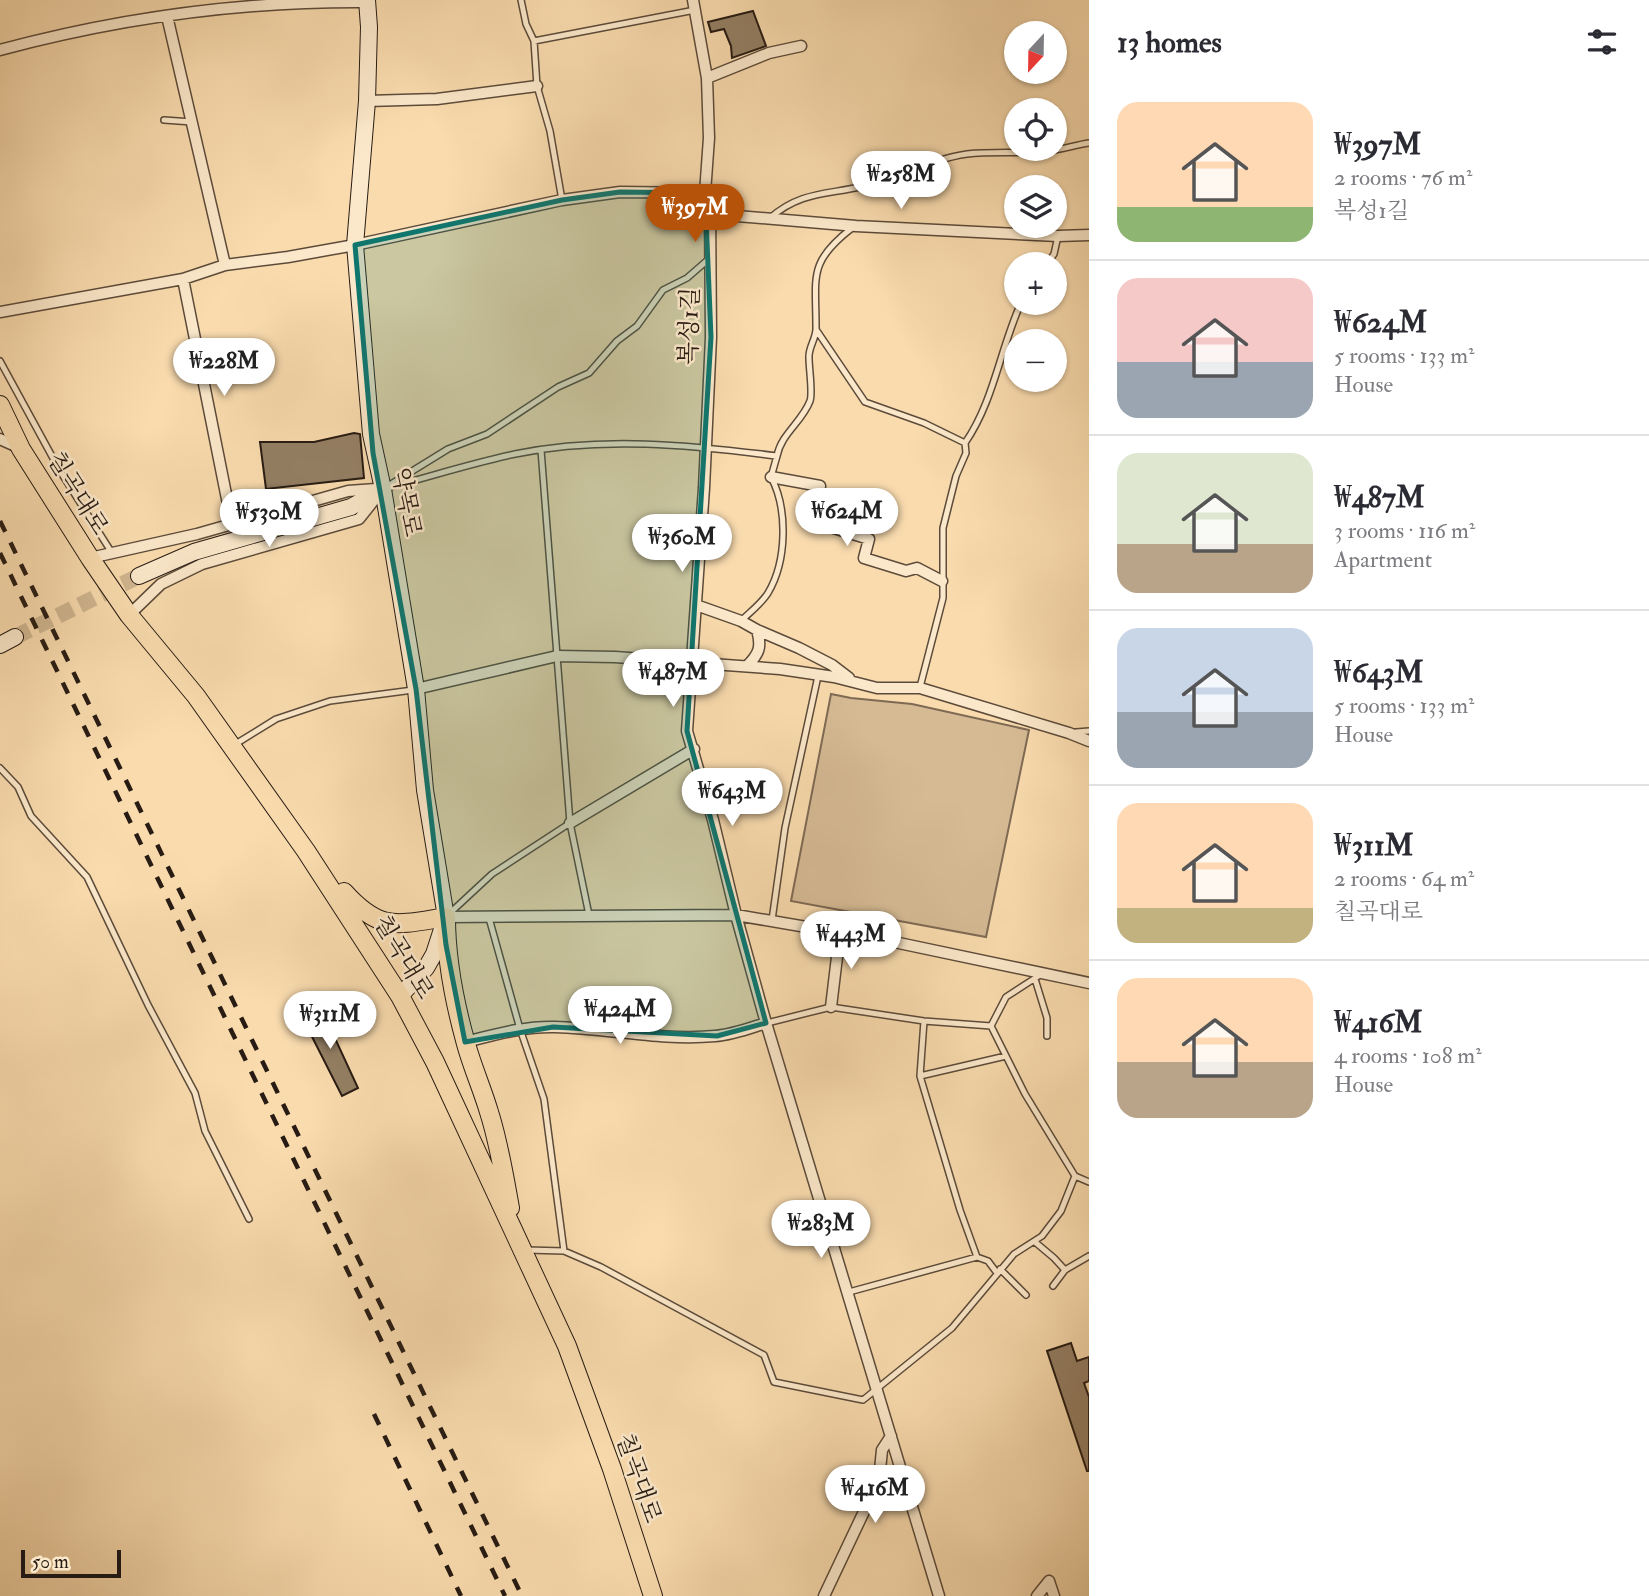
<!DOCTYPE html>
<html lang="en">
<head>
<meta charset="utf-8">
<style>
  body { margin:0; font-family:"IM FELL Double Pica","Noto Serif KR",serif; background:#f7f7f7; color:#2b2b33; height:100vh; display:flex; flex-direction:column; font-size:26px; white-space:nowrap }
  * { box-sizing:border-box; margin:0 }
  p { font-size:23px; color:#7c7c81 }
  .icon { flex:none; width:38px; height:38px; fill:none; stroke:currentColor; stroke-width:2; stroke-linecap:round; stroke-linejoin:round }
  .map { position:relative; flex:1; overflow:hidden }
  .sheet { display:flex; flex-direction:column; background:#fff; width:560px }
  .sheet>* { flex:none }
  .needle { width:46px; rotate:202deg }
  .tools { position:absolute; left:1004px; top:21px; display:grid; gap:14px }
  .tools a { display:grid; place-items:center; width:63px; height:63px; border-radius:50%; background:#fff; box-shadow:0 2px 5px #0004; font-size:35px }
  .scale { position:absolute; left:21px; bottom:18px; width:100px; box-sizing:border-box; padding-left:7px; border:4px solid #271b13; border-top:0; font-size:19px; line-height:24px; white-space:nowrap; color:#271b13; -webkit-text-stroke:5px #fbe8ca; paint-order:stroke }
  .price { position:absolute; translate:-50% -60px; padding:0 16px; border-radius:24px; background:#fff; color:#222; font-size:23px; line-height:46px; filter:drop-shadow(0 2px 4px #0008) }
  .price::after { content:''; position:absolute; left:50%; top:42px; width:21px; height:16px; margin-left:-10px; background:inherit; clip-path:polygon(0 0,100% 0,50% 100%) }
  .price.selected { background:#b45309; color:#fff }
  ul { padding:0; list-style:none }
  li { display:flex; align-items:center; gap:21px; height:175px; padding:0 28px }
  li+li { border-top:2px solid #e1e1e2 }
  li span { display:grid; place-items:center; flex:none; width:196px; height:140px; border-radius:21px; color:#555 }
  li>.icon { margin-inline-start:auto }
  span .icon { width:84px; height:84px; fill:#fffc; stroke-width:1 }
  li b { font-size:30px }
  h2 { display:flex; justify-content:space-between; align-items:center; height:84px; padding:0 28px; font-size:30px }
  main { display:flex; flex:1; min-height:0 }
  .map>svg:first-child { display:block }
  .green { fill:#d5ba94; stroke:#7e6a54; stroke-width:2 }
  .building { fill:#947f64; stroke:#271b13; stroke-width:2 }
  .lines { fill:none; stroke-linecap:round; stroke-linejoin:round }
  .secondary-tunnel { stroke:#cfb58f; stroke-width:16; stroke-dasharray:16 8; stroke-linecap:butt }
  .lane-casing { stroke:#5c4b3a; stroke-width:8 }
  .street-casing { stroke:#5c4b3a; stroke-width:13 }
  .secondary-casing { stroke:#271b13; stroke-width:18 }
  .primary-casing { stroke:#271b13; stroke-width:20 }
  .lane { stroke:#fbe8ca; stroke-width:5 }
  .street { stroke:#fbe8ca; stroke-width:10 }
  .secondary { stroke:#fbe8ca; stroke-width:16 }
  .primary { stroke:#f9dbae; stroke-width:18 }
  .rail { stroke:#271b13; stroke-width:4.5; stroke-dasharray:12 12; stroke-linecap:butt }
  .marked { fill:#0f766e; fill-opacity:0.2; stroke:#0f766e; stroke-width:5; stroke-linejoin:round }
  .labels { text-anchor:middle; stroke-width:5; stroke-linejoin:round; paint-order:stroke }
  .street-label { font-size:24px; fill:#271b13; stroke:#fbe8ca }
</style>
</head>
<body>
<main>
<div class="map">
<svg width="1089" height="1596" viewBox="0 0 1089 1596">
  <rect width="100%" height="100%" fill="#f9dbae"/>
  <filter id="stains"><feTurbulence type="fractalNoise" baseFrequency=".00286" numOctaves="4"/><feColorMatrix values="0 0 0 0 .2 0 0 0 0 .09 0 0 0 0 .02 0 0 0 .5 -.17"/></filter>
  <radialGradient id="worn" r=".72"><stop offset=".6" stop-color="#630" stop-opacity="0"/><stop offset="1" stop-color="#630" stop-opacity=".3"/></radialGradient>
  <path class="green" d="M831 694 851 698 912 704 1029 730 986 937 791 901Z"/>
  <path class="building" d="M753 11 766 46 732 58 731 46 724 29 711 32 708 22Z
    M354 433 360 434 364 478 266 489 260 442H314Z
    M321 1008 358 1088 342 1096 302 1017Z
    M1071 1343 1077 1361 1089 1357V1381L1084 1383 1089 1397V1471H1087L1047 1351Z"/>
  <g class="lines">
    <path class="secondary-tunnel" d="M15 637 139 576"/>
    <g class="lane-casing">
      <path id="lane" d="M521 0 526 24 534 41 537 86 550 131 562 200
        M534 41 695 10
        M164 120 192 122
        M770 218C801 191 827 195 864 186 899 178 931 159 967 154 993 151 1020 154 1047 151 1061 150 1075 145 1089 143
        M1047 264 1054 254 1058 236
        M817 331 865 402 924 423 965 443
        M0 361 60 471 112 553
        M541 450 570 823 589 915
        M388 486 448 449 487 434 558 387 589 373 617 341 637 326 663 290 687 278 710 258
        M386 488C429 477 472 463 515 454 602 436 690 445 777 456 781 434 802 422 810 401 813 393 809 369 809 358 808 347 817 338 816 327 816 276 808 262 852 228
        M741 621C750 612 762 603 768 593 787 561 788 509 771 477L777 456
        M920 687 943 598V528L956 476 966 453 965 443C994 401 1000 349 1021 303
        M1076 732 1089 731
        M234 745 276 719 330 701 413 690
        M0 768 18 787 31 816 87 877 148 1005 195 1093 205 1131 249 1219
        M450 913 492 874 570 823
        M489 918 520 1029 544 1099 564 1251
        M772 920 785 828 818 676
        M1035 979 1047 1018V1036
        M767 1023 831 1007 924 1021 991 1026 1025 1094 1075 1176
        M991 1026 1006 997 1040 975
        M920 1076 1006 1056
        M1035 1242 1054 1258 1065 1270 1089 1256
        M526 1250 564 1251 601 1267 764 1355 774 1382 863 1400 952 1328 1014 1254 1042 1236 1061 1211 1075 1176 1089 1182
        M977 1257 988 1261 997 1273
        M1000 1269 1026 1295
        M1053 1286 1065 1270
        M849 1292 977 1257 960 1210 920 1076 924 1021"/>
    </g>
    <g class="street-casing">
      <path id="street" d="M693 0 707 78 709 138 705 193 710 208 711 337 704 488 687 731 713 820 736 915 766 1023 939 1596
        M167 16 225 265
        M0 50C119 18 244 1 367 2
        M707 78 769 53 801 46
        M367 101 437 99 537 86
        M710 208 737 216 856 226 1058 236 1089 235
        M183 279 232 524
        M0 312 183 279 225 265 288 257 355 245 562 200 620 192 705 193
        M0 439 20 448
        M771 477 820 486 814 518 821 524 869 539 864 558 906 571 917 568 942 581
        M90 558 197 534 348 491 376 489
        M696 605 741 621 757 630 799 648 832 665 849 678
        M129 615 161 584 202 564 359 519 378 495
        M747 666C759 654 762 647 757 630
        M416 689 557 656 615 657 780 669 834 677 877 688H920L1069 733 1089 741
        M570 823 694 749
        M446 917 736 915 894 942 1089 983
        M831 1007 840 932
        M465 1042C494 1035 524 1026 555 1027 608 1028 661 1041 715 1036 732 1035 750 1028 766 1023
        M824 1596 868 1503 880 1470 882 1450 891 1436
        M1037 1596 1049 1581 1054 1596"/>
    </g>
    <g class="secondary-casing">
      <path id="secondary" d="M367 0 369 27 367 101 355 245 371 434 383 489 416 689 425 790 446 917 434 954 426 968 400 996
        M139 576 194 552 351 507 383 489
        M0 645 15 637"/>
    </g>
    <g class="primary-casing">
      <path id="primary" d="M0 405 21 449 90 558 129 615 196 696 306 851 400 996 435 1062 567 1346 612 1469 653 1596
        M344 892C380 932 396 925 446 917 446 958 454 1000 465 1040 471 1064 482 1088 489 1112 499 1143 504 1175 510 1208"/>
    </g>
    <use href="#lane" class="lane"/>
    <use href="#street" class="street"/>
    <use href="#secondary" class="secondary"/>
    <use href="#primary" class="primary"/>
    <path class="rail" d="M0 521 522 1596
      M0 553 505 1596
      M374 1414 461 1596"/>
  </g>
  <path class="marked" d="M620 192 705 193 711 337 687 731 766 1023 717 1036 553 1027 465 1042 446 945 416 689 373 453 355 245 562 200Z"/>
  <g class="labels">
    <g class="street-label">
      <text transform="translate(689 326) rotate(-88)" y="8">복성1길</text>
      <text transform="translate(78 493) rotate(58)" y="8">칠곡대로</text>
      <text transform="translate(407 502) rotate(79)" y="8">약목로</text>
      <text transform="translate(404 957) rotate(59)" y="8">칠곡대로</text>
      <text transform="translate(639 1478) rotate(71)" y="8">칠곡대로</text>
    </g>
  </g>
  <rect width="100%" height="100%" filter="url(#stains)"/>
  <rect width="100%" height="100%" fill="url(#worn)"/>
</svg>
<div class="tools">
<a><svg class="needle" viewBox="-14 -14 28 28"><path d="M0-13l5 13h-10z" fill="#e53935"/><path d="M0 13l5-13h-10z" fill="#7c7c81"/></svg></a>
<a><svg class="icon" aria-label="locate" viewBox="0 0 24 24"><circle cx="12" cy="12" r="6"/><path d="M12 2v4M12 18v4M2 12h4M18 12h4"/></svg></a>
<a><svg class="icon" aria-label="layers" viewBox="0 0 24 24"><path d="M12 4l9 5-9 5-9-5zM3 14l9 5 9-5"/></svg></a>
<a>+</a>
<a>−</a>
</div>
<div class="scale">50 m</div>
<b class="price" style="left:901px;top:211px">₩258M</b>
<b class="price selected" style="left:695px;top:244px">₩397M</b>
<b class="price" style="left:224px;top:398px">₩228M</b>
<b class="price" style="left:847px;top:548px">₩624M</b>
<b class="price" style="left:269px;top:549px">₩530M</b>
<b class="price" style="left:682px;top:574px">₩360M</b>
<b class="price" style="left:673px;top:709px">₩487M</b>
<b class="price" style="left:732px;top:828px">₩643M</b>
<b class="price" style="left:851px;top:971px">₩443M</b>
<b class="price" style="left:620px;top:1046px">₩424M</b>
<b class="price" style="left:330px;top:1051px">₩311M</b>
<b class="price" style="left:821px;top:1260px">₩283M</b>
<b class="price" style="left:875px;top:1525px">₩416M</b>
</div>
<section class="sheet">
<h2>13 homes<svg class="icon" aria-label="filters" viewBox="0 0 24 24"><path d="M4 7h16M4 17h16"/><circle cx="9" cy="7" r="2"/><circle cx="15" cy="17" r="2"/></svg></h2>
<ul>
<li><span style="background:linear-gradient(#ffd9b3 75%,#8fb573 0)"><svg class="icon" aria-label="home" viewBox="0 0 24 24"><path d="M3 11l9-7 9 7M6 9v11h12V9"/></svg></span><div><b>₩397M</b><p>2 rooms · 76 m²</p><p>복성1길</p></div></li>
<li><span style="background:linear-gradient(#f6c9c9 60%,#9aa5b1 0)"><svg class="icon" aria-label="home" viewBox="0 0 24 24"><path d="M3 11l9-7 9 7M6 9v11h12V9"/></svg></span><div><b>₩624M</b><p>5 rooms · 133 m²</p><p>House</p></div></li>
<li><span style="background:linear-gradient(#dfe7d0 65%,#b9a48a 0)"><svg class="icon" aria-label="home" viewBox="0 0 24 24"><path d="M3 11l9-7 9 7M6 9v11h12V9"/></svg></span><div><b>₩487M</b><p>3 rooms · 116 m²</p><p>Apartment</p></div></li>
<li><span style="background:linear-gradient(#c9d6e8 60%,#9aa5b1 0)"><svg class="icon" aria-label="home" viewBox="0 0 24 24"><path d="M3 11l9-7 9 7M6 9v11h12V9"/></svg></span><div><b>₩643M</b><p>5 rooms · 133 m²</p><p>House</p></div></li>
<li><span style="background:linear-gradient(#ffd9b3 75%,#c2b280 0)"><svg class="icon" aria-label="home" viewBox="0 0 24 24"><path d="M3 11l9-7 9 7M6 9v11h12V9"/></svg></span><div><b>₩311M</b><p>2 rooms · 64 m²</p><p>칠곡대로</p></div></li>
<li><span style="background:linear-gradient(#ffd9b3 60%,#b9a48a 0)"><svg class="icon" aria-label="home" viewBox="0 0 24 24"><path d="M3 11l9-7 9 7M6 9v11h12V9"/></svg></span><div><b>₩416M</b><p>4 rooms · 108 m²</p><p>House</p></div></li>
</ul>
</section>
</main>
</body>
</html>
